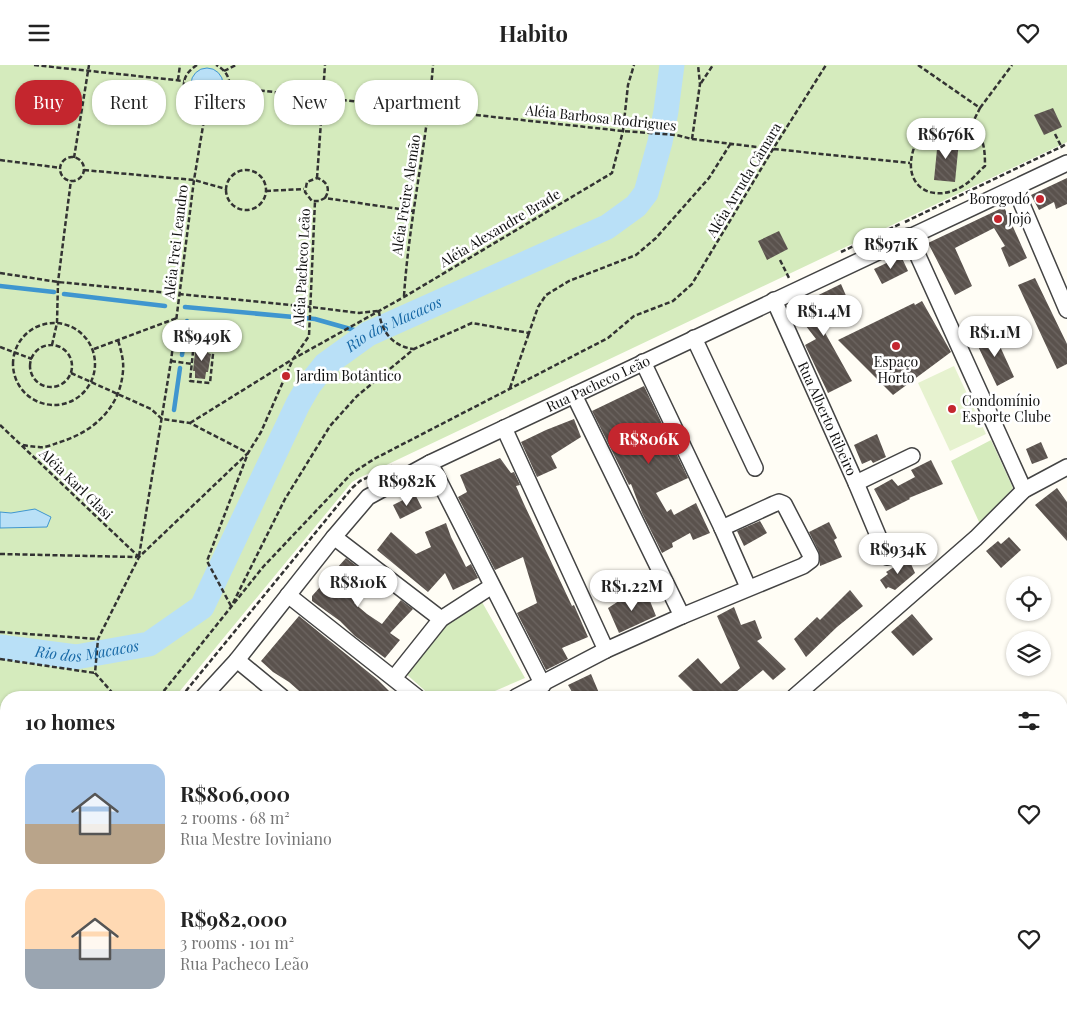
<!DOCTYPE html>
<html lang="en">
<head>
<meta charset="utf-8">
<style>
  body { margin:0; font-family:"Playfair Display",serif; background:#f2f2f2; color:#222; height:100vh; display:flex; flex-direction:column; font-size:19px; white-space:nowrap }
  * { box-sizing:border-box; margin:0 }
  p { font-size:16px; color:#767676 }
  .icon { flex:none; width:28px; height:28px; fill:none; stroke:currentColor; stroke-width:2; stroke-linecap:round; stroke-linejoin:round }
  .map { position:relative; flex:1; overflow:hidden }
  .panel { position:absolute; left:0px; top:626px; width:1068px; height:321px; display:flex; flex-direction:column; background:#fff; border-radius:20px 20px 0 0; box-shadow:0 1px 4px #0004 }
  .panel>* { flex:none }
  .hud { position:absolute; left:15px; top:15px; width:500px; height:45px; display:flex; gap:10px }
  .tools { position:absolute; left:1006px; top:511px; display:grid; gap:10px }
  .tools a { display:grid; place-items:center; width:45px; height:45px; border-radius:50%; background:#fff; box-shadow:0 1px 4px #0004; font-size:25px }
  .price { position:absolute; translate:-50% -42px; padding:0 11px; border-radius:18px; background:#fff; color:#222; font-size:16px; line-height:32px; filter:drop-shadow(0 1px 2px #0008) }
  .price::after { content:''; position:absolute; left:50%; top:30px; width:15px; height:11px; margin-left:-8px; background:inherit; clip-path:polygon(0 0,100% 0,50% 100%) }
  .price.selected { background:#c4262e; color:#fff }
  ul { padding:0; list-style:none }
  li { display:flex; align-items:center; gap:15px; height:125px; padding:0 25px }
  li span { display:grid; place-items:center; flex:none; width:140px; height:100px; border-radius:15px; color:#555 }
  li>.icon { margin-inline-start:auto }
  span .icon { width:60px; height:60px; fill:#fffc; stroke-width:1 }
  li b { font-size:21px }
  h2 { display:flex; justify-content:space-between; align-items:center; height:60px; padding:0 25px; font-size:21px }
  .tag { padding:0 18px; border-radius:20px; background:#fff; box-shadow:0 1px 4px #0004; font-size:18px; line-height:45px }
  .tag.selected { background:#c4262e; color:#fff }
  header { display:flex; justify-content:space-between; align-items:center; height:65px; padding:0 25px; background:#fff; font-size:22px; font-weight:700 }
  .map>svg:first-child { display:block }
  .green { fill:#d5ebbd }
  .pitch { fill:#e6f2cf }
  .water { fill:#b9e0f7; stroke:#3f96cf }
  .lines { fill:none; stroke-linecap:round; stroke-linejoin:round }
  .stream { stroke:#3f96cf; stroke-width:4.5 }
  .river { stroke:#b9e0f7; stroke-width:25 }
  .building { fill:url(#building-back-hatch) }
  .minor-casing { stroke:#444; stroke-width:18 }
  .path { stroke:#333; stroke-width:2.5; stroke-dasharray:5 2.5; stroke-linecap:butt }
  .minor { stroke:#fff; stroke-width:15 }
  .poi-dot { fill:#c4262e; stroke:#fff; stroke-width:2 }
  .labels { text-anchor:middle; stroke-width:5; stroke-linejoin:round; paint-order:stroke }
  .street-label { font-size:14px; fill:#111; stroke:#fff }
  .poi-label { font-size:14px; fill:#111; stroke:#fff; text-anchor:start }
  .water-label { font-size:15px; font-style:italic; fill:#1768a6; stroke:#fff }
</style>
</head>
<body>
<header><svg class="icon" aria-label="menu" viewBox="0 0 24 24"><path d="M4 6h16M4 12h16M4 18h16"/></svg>Habito<svg class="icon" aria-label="heart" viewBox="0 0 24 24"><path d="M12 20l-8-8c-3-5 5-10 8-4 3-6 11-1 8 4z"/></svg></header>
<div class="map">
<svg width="1067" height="947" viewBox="0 0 1067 947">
  <defs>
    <pattern id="building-back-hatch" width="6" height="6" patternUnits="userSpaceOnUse" patternTransform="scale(1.25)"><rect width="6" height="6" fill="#5a524d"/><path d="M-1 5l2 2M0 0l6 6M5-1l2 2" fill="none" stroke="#6d6662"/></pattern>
  </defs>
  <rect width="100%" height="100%" fill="#fffdf5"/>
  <path class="green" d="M0 0H1067V77L359 413 352 417 175 632H6V681H0Z
    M991 375 1013 423 980 459 951 396Z
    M482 537 525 613 481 632H432L404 607 445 558Z"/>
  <path class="pitch" d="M954 301 986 369 950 386 918 318Z"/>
  <path class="water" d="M191 19a16 16 0 1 1 32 0a16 16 0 1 1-32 0Z
    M35 444 51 452 47 462 0 463V447L11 448Z"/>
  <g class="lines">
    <path class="stream" d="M0 221 54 227
      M64 229 165 241
      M185 242 315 254 368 269
      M182 290 187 256
      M174 345 180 303"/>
    <path class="river" id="s1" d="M0 582 76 592 149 579 202 542 298 339 309 320 325 300 368 269 607 162 636 141 646 128 660 77 666 46 672 0"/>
  </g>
  <path class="building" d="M1053 43 1062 62 1044 70 1034 50Z
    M938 74 959 76 955 117 934 115Z
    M1067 113V139L1056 144 1054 137 1039 145 1031 130Z
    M1004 142 1027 193 1009 202 1001 183 1005 181 994 163 955 183 972 221 955 230 928 178Z
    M779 166 788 184 767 195 758 176Z
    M901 191 908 206 882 219 874 204Z
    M1035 213 1067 279V299L1057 304 1018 220Z
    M841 219 847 233 834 239 839 250 821 258 819 257 852 316 828 328 805 280 816 274 792 243Z
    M922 236 951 287 893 330 838 275 914 238 915 240Z
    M993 266 1014 312 997 321 975 275Z
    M199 279 209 280 208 288 211 289 208 307H206L205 314 195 313V306H193L195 287 198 288Z
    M644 321 688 413 656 428 667 447 671 444 674 450 696 438 710 468 693 475 690 468 672 478 673 482 662 488 642 448 631 419 629 420 592 346Z
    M574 354 581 372 551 391 557 403 537 412 521 377 546 365Z
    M877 369 886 392 873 398 871 395 862 399 854 380Z
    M1041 377 1048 393 1032 399 1026 384Z
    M500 393 511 408 514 407 520 420 516 421 523 437 572 541 574 540 588 572 562 583 568 594 546 605 517 548 537 538 523 492 495 505 458 432 467 427 460 410Z
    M931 395 943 419 909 433 910 434 886 446 874 424 892 414 898 421 915 412 911 405Z
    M1057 423 1067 437V476L1035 440Z
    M415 429 422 443 400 454 393 440Z
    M760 456 767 468 744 481 737 466Z
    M829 457 837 473 834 475 842 492 820 501 819 487 809 467Z
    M446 458 451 472 466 502 471 499 478 513 453 525 445 508 428 527 377 485 391 467 416 489 431 482 425 467Z
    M1009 472 1021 485 1001 503 986 486 998 476 1001 479Z
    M908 492 915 508 895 525 888 522 886 524 880 515 888 509 886 507 894 502 896 498Z
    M346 493 374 514 354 538 367 549 382 559 401 535 413 544 390 568 400 575 385 593 355 571 340 556 312 536V531Z
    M850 525 863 541 837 562 806 592 794 574 817 552 820 555Z
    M646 526 656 551 619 568 608 543 625 532 626 536Z
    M734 542 741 560 755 555 762 573 757 576 786 604 773 615 763 605 730 632H699L678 611 698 593 721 619 740 603 717 551Z
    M912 549 933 574 913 591 891 567Z
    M299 551 378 615 395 632H306L289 617 273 607 261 596Z
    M591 609 599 628 588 632H575L568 620Z"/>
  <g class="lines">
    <g class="minor-casing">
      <g id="minor">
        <path d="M1015 123 1067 245"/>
        <path d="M909 171 1024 425"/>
        <path id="s2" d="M774 235 856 418 887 492"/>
        <path d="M694 273 755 403"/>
        <path d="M643 297 722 463 748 522"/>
        <path d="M574 330 682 551"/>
        <path d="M504 363 606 585"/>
        <path d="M430 398 543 620"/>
        <path d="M856 418 912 391"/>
        <path d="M334 472 441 554"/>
        <path d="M288 530 417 632"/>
        <path d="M237 595 282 632"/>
        <path d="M394 613 441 554 492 521"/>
        <path id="s3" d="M203 632 237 595 334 472 368 432 430 398 1067 98"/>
        <path d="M516 632 606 585 682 551 803 501 811 495V491L784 439 779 437 774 439 722 463"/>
        <path d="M794 632 976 473 1024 425 1067 402"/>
        <path d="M1061 690 1067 680"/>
        <path d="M0 691 6 690"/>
        <path d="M1061 774 1067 777"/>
        <path d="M1061 936 1067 925"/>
        <path d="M353 947 354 941"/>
        <path d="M531 947 535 941"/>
        <path d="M747 947 751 941"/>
        <path d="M909 947 913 941"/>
      </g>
    </g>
    <path class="path" d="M34 0 184 16
      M197 0C189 5 183 12 184 22 185 29 188 35 194 39 220 57 246 15 216 0
      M918 0 980 43 971 61
      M224 6 236 0
      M178 15 180 0
      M701 18 713 0
      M230 22 430 45 623 66 676 70 692 74 773 84 910 98
      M980 43 1012 0
      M954 56C981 65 985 73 985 101 979 106 973 114 966 119 936 140 902 124 913 86 914 83 915 78 917 75 921 69 928 63 933 58Z
      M1055 69 1062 83
      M692 74 700 19 698 0
      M60 104a12 12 0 1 1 24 0a12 12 0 1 1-24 0Z
      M74 93 89 0
      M0 95 61 103
      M84 105 194 115 226 124
      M226 125a20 20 0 1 1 40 0a20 20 0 1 1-40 0Z
      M317 113 325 0
      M266 126 304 124
      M325 133C331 124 327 116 317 113L307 117 305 127 312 136H319L325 133 413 146
      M905 157 1067 79
      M841 187 900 159
      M780 195 790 215
      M0 208 58 217 311 242 359 248 378 246
      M404 231C409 154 427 78 433 0
      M379 246C381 267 393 281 413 284
      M13 299a41 41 0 1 1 82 0a41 41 0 1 1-82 0Z
      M194 277 214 279 210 318 190 316Z
      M30 301a21 21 0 1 1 42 0a21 21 0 1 1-42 0Z
      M52 280 57 258 58 217 71 115
      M0 282 32 294
      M94 284 177 253
      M171 296 192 299
      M71 308 151 344 162 354 190 358 248 388 139 492 98 574 95 608 116 632
      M510 323 529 268
      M190 358 293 294 404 232 612 108 623 66 628 20 634 0
      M0 360 139 492
      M23 380C28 381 33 382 39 382 45 383 52 380 57 378 92 368 120 344 123 306 124 295 121 286 118 275
      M0 489 137 492
      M139 491 171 296 194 115 206 43
      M233 538 285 434 330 361 357 331 414 284 472 258 529 268 538 242 546 230 569 216 636 190 656 173 709 113 731 78
      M231 541 207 496 248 388 261 367 293 294 309 271 315 136
      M0 567 98 574
      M0 594 95 608
      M159 632 263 502 351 409 374 394 608 273 634 251 673 236 692 219 773 84 826 0
      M181 632 352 423 360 416 392 401
      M0 673 6 672"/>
    <use href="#minor" class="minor"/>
  </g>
  <g class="poi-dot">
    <circle cx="1040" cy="134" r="5"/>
    <circle cx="998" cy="154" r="5"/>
    <circle cx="896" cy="281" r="5"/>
    <circle cx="286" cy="311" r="5"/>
    <circle cx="952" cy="344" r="5"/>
  </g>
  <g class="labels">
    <g class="street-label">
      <text transform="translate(601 53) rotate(6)" y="5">Aléia Barbosa Rodrigues</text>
      <text transform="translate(744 115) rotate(-59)" y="5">Aléia Arruda Câmara</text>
      <text transform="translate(406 130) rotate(-81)" y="5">Aléia Freire Alemão</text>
      <text transform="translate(500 163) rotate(-31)" y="5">Aléia Alexandre Brade</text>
      <text transform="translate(176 177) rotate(-83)" y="5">Aléia Frei Leandro</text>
      <text transform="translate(302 203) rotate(-87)" y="5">Aléia Pacheco Leão</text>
      <text dy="5" stroke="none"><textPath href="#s3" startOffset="516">Rua Pacheco Leão</textPath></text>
      <text dy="5" stroke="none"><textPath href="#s2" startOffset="130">Rua Alberto Ribeiro</textPath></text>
      <text transform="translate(76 419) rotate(44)" y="5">Aléia Karl Glasi</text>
    </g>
    <g class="poi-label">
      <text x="1030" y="139" text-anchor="end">Borogodó</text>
      <text x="1008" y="159">Jojô</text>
      <text x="896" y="302" text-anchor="middle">Espaço<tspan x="896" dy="16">Horto</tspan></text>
      <text x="296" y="316">Jardim Botântico</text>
      <text x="962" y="341">Condomínio<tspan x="962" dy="16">Esporte Clube</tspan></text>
    </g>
    <g class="water-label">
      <text dy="5" stroke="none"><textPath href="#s1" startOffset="568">Rio dos Macacos</textPath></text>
      <text dy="5" stroke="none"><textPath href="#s1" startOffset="88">Rio dos Macacos</textPath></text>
    </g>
  </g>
</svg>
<div class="tools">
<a><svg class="icon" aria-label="locate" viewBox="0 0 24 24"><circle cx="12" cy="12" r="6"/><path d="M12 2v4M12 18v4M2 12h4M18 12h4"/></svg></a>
<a><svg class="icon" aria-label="layers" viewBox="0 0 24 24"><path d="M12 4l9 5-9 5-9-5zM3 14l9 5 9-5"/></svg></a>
</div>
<b class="price" style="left:946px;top:95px">R$676K</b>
<b class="price" style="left:891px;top:205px">R$971K</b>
<b class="price" style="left:824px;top:272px">R$1.4M</b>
<b class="price" style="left:995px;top:293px">R$1.1M</b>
<b class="price" style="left:202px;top:297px">R$949K</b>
<b class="price selected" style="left:649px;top:400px">R$806K</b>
<b class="price" style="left:407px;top:442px">R$982K</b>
<b class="price" style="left:898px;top:510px">R$934K</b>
<b class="price" style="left:358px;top:543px">R$810K</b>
<b class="price" style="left:632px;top:547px">R$1.22M</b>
<div class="hud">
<a class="tag selected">Buy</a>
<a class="tag">Rent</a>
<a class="tag">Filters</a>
<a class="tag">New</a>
<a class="tag">Apartment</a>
</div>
<section class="panel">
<h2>10 homes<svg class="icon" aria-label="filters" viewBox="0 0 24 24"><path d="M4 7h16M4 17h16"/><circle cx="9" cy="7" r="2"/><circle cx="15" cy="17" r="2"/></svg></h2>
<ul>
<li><span style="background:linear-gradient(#a9c7e8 60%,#b9a48a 0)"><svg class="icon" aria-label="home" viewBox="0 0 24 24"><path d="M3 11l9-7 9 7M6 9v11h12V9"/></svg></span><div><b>R$806,000</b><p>2 rooms · 68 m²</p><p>Rua Mestre Ioviniano</p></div><svg class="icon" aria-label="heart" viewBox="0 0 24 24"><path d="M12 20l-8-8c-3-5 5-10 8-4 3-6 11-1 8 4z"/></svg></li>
<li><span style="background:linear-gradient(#ffd9b3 60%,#9aa5b1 0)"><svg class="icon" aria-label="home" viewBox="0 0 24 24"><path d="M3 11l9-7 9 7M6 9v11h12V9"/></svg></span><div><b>R$982,000</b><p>3 rooms · 101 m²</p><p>Rua Pacheco Leão</p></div><svg class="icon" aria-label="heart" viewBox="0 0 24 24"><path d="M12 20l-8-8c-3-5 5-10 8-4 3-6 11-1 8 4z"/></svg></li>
</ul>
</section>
</div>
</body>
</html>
